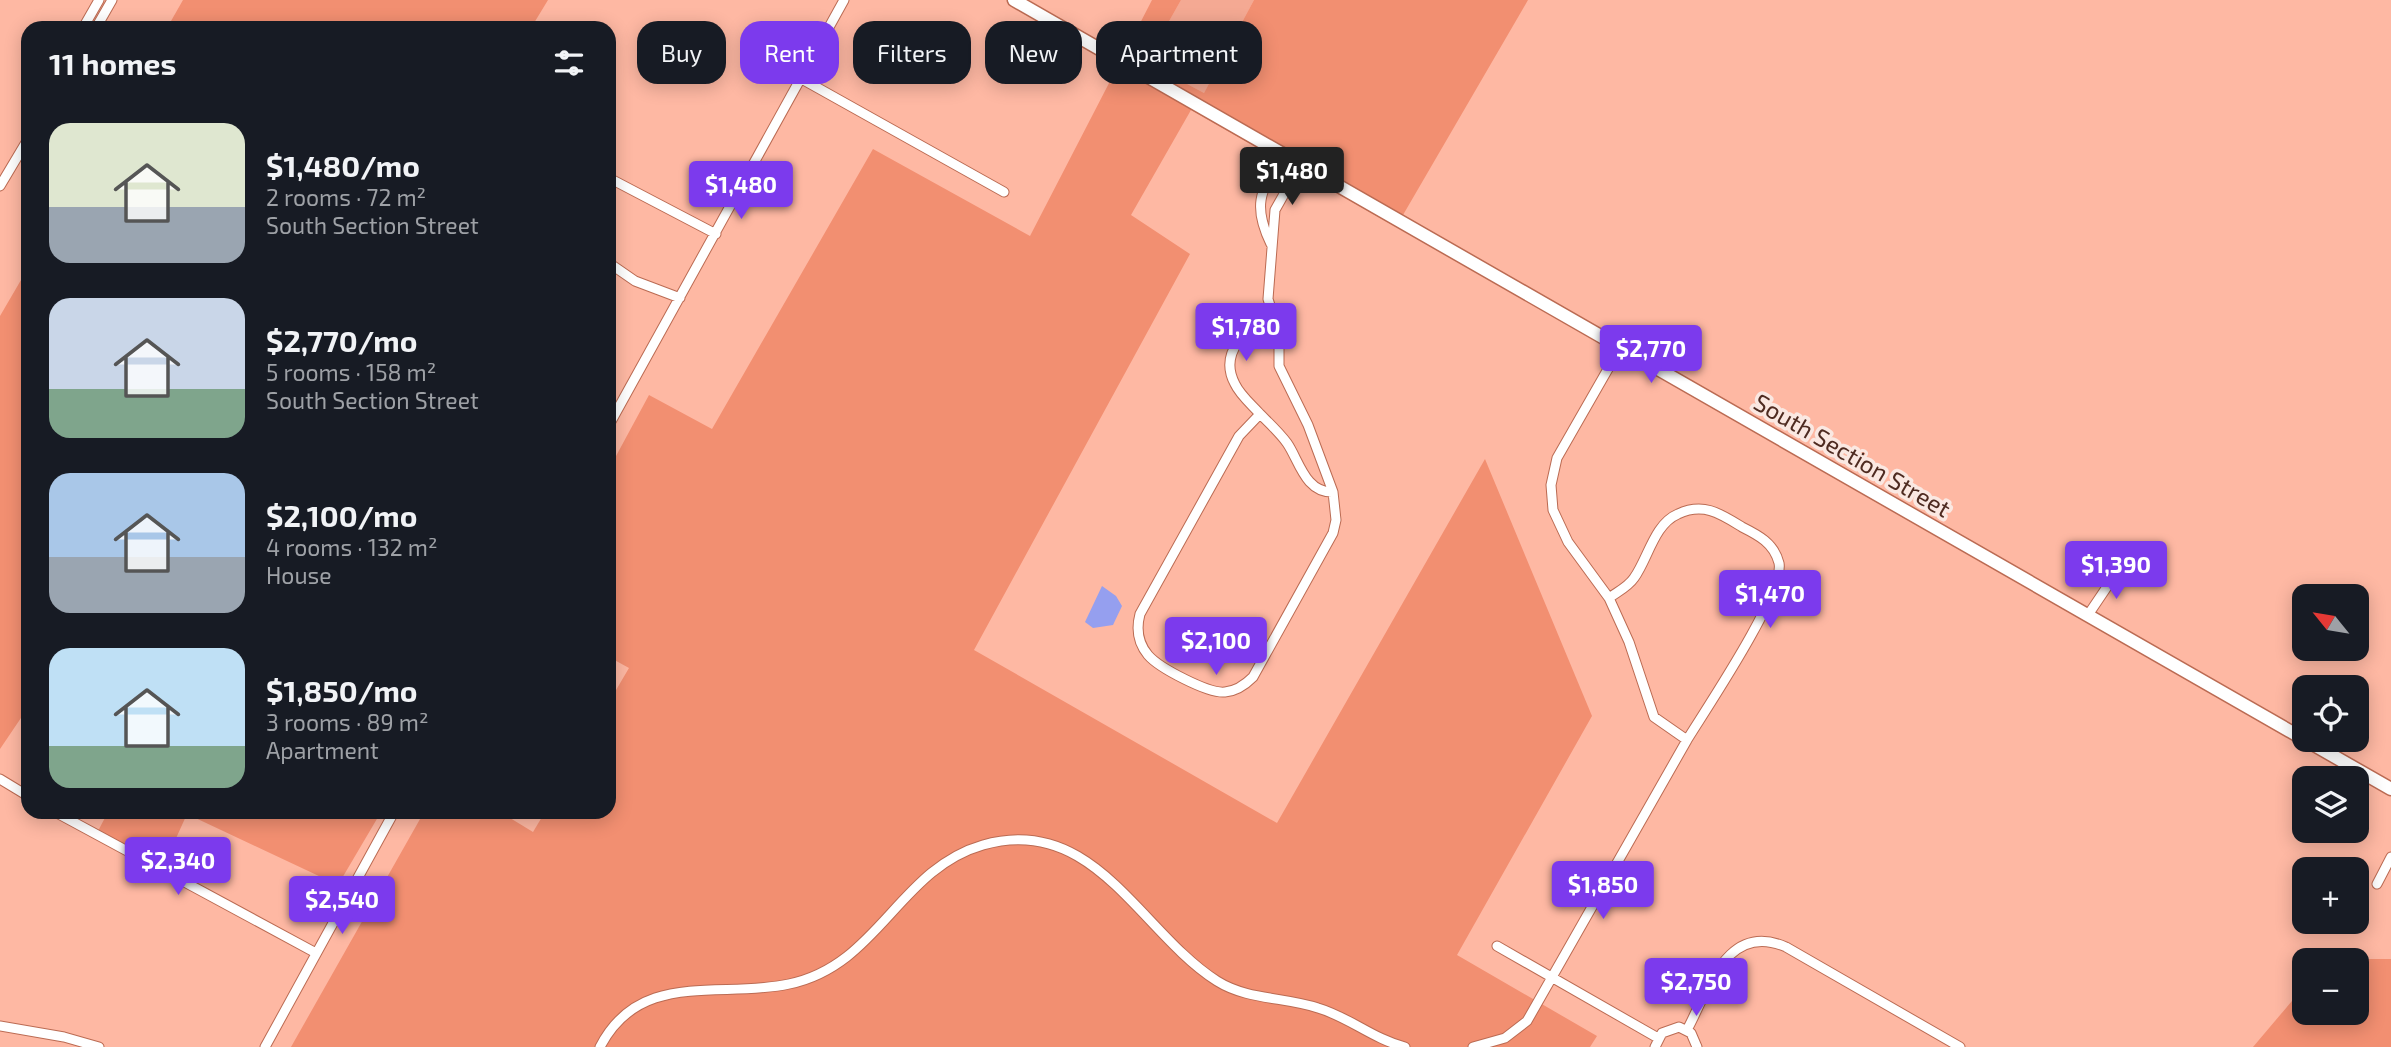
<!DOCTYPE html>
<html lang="en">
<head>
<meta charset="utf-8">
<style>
  body { margin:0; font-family:"Exo 2",sans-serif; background:#242831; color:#f1f3f6; height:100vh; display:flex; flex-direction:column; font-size:26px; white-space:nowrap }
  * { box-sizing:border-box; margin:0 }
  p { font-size:23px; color:#9ea1a6 }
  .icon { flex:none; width:38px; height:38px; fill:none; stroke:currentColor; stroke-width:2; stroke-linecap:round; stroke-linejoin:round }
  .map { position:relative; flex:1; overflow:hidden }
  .details { position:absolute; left:21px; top:21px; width:595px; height:798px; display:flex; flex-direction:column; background:#171b24; border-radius:21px; box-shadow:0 4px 18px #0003 }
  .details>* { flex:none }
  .guide { position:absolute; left:637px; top:21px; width:665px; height:63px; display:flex; gap:14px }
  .needle { width:46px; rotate:300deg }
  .fabs { position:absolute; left:2292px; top:584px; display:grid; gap:14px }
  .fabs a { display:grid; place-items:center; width:77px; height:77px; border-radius:14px; background:#171b24; box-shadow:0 4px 18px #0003; font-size:35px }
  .price { position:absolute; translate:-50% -60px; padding:0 16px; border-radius:7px; background:#7c3aed; color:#fff; font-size:23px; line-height:46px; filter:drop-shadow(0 2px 4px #0008) }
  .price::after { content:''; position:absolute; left:50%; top:42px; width:21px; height:16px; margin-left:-10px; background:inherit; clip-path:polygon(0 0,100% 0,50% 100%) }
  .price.current { background:#222; color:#fff }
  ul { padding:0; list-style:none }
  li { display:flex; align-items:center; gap:21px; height:175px; padding:0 28px }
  li span { display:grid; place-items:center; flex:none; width:196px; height:140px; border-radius:21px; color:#555 }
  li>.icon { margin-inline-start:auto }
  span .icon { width:84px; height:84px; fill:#fffc; stroke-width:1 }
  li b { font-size:30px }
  h2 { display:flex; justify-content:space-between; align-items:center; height:84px; padding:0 28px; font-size:30px }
  .tag { padding:0 24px; border-radius:21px; background:#171b24; box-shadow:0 4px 18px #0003; font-size:24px; line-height:63px }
  .tag.current { background:#7c3aed; color:#fff }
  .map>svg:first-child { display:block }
  .built { fill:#f4a993 }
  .green { fill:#f28f71 }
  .water { fill:#959fef }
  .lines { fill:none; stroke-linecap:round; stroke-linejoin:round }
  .street-casing { stroke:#bb6b53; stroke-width:11 }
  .secondary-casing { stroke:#bb6b53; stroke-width:15 }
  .street { stroke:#fff; stroke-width:9 }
  .secondary { stroke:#fff; stroke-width:12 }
  .labels { text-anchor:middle; stroke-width:7; stroke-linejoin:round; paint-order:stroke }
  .street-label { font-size:24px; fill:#4e2b21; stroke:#fae8e2 }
</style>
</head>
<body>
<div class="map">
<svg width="2391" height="1047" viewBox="0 0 2391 1047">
  <rect width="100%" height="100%" fill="#feb8a3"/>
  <path class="built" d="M1181 0H1254L1204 93 1146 62Z"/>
  <path class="green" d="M183 0H548L531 28H167Z
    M1152 0H1181L1146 62 1204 93 1254 0H1528L1396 227 1191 110 1131 215 1190 254 974 650 1277 823 1485 459 1592 716 1457 955 1597 1036 1590 1047H291L424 812H500L533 832 545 812H609V702L629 668 609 657V469L649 395 712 429 873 149 1030 236Z
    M28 268V717L23 715 0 749V316Z
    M108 812H381L338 885 187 814 163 867 98 831Z
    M2363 959H2391V1047H2253L2297 995 2305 991V1013H2357V963Z"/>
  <path class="water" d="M1102 586 1116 596 1122 606 1113 625 1093 628 1085 622Z"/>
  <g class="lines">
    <g class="street-casing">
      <path id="street" d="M83 28 99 0
        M96 28 112 0
        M800 78 1004 192
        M1301 164 1275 210 1268 299 1279 334V366L1308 425 1333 492 1336 520 1333 533 1253 677C1245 685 1237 691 1225 692 1209 694 1159 668 1148 655 1138 643 1136 629 1140 614L1239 436 1260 414C1269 423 1279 432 1287 443 1299 460 1305 493 1333 492
        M609 178 716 234
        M0 186 28 139
        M1271 244C1251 203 1262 190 1283 152
        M609 263 635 281 680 298
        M1260 414C1252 405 1240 395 1235 384 1218 352 1247 327 1273 317
        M609 425 844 0
        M1609 598C1617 592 1628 587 1634 578 1648 559 1654 524 1678 514 1704 502 1721 514 1742 527 1758 535 1774 543 1779 563 1785 592 1706 709 1687 740L1654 717 1629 642 1609 598 1568 542 1553 510 1551 485 1557 458 1620 348
        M2088 615 2119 569
        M0 779 28 796
        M55 812 316 953
        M2377 884 2391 857
        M1497 946 1658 1038
        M0 1026 64 1037 99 1047
        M1687 1030C1709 989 1727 921 1786 947L1960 1047
        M265 1047 394 812
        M600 1047C640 969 720 999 789 984 878 966 899 869 983 845 1094 813 1140 932 1217 981 1247 1000 1285 997 1318 1008 1349 1017 1373 1039 1405 1047
        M1473 1047 1505 1038 1527 1021 1687 740
        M1655 1047 1662 1033 1679 1027 1691 1033 1697 1047"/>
    </g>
    <g class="secondary-casing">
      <path id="secondary" d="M1014 0 2391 789"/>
    </g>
    <use href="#street" class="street"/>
    <use href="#secondary" class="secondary"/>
  </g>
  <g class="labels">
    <g class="street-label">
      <text transform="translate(1852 456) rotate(30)" y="8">South Section Street</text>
    </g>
  </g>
</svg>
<div class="fabs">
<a><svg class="needle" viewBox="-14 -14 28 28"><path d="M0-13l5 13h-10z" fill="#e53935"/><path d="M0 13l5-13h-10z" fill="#9ea1a6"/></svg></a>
<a><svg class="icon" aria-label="locate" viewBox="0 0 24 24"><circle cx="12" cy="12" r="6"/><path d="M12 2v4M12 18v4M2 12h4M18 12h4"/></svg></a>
<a><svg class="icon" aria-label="layers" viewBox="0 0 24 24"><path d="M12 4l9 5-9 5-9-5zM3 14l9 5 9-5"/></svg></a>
<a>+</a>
<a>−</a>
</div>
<b class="price current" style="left:1292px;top:207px">$1,480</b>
<b class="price" style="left:741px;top:221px">$1,480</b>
<b class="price" style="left:1246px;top:363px">$1,780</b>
<b class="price" style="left:1651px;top:385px">$2,770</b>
<b class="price" style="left:2116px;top:601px">$1,390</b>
<b class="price" style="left:1770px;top:630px">$1,470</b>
<b class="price" style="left:1216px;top:677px">$2,100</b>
<b class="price" style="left:178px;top:897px">$2,340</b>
<b class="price" style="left:1603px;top:921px">$1,850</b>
<b class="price" style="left:342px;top:936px">$2,540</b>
<b class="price" style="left:1696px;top:1018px">$2,750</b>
<div class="guide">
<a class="tag">Buy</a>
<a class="tag current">Rent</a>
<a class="tag">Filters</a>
<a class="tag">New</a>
<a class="tag">Apartment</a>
</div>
<section class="details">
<h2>11 homes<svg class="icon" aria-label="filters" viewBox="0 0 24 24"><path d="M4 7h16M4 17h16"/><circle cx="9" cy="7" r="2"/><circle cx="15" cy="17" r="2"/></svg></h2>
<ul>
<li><span style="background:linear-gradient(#dfe7d0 60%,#9aa5b1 0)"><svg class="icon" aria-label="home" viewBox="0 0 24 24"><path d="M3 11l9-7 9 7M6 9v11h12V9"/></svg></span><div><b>$1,480/mo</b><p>2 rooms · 72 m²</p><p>South Section Street</p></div></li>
<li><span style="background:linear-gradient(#c9d6e8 65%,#7fa58c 0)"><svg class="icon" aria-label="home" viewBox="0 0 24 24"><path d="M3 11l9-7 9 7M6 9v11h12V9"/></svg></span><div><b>$2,770/mo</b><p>5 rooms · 158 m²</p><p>South Section Street</p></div></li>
<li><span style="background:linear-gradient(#a9c7e8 60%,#9aa5b1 0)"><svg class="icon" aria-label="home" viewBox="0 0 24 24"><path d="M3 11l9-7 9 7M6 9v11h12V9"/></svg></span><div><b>$2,100/mo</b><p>4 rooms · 132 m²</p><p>House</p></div></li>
<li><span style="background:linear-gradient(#bfe0f5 70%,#7fa58c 0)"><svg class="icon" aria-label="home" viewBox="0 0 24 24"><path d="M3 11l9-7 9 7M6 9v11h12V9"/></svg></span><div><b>$1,850/mo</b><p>3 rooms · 89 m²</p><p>Apartment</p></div></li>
</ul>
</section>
</div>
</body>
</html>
